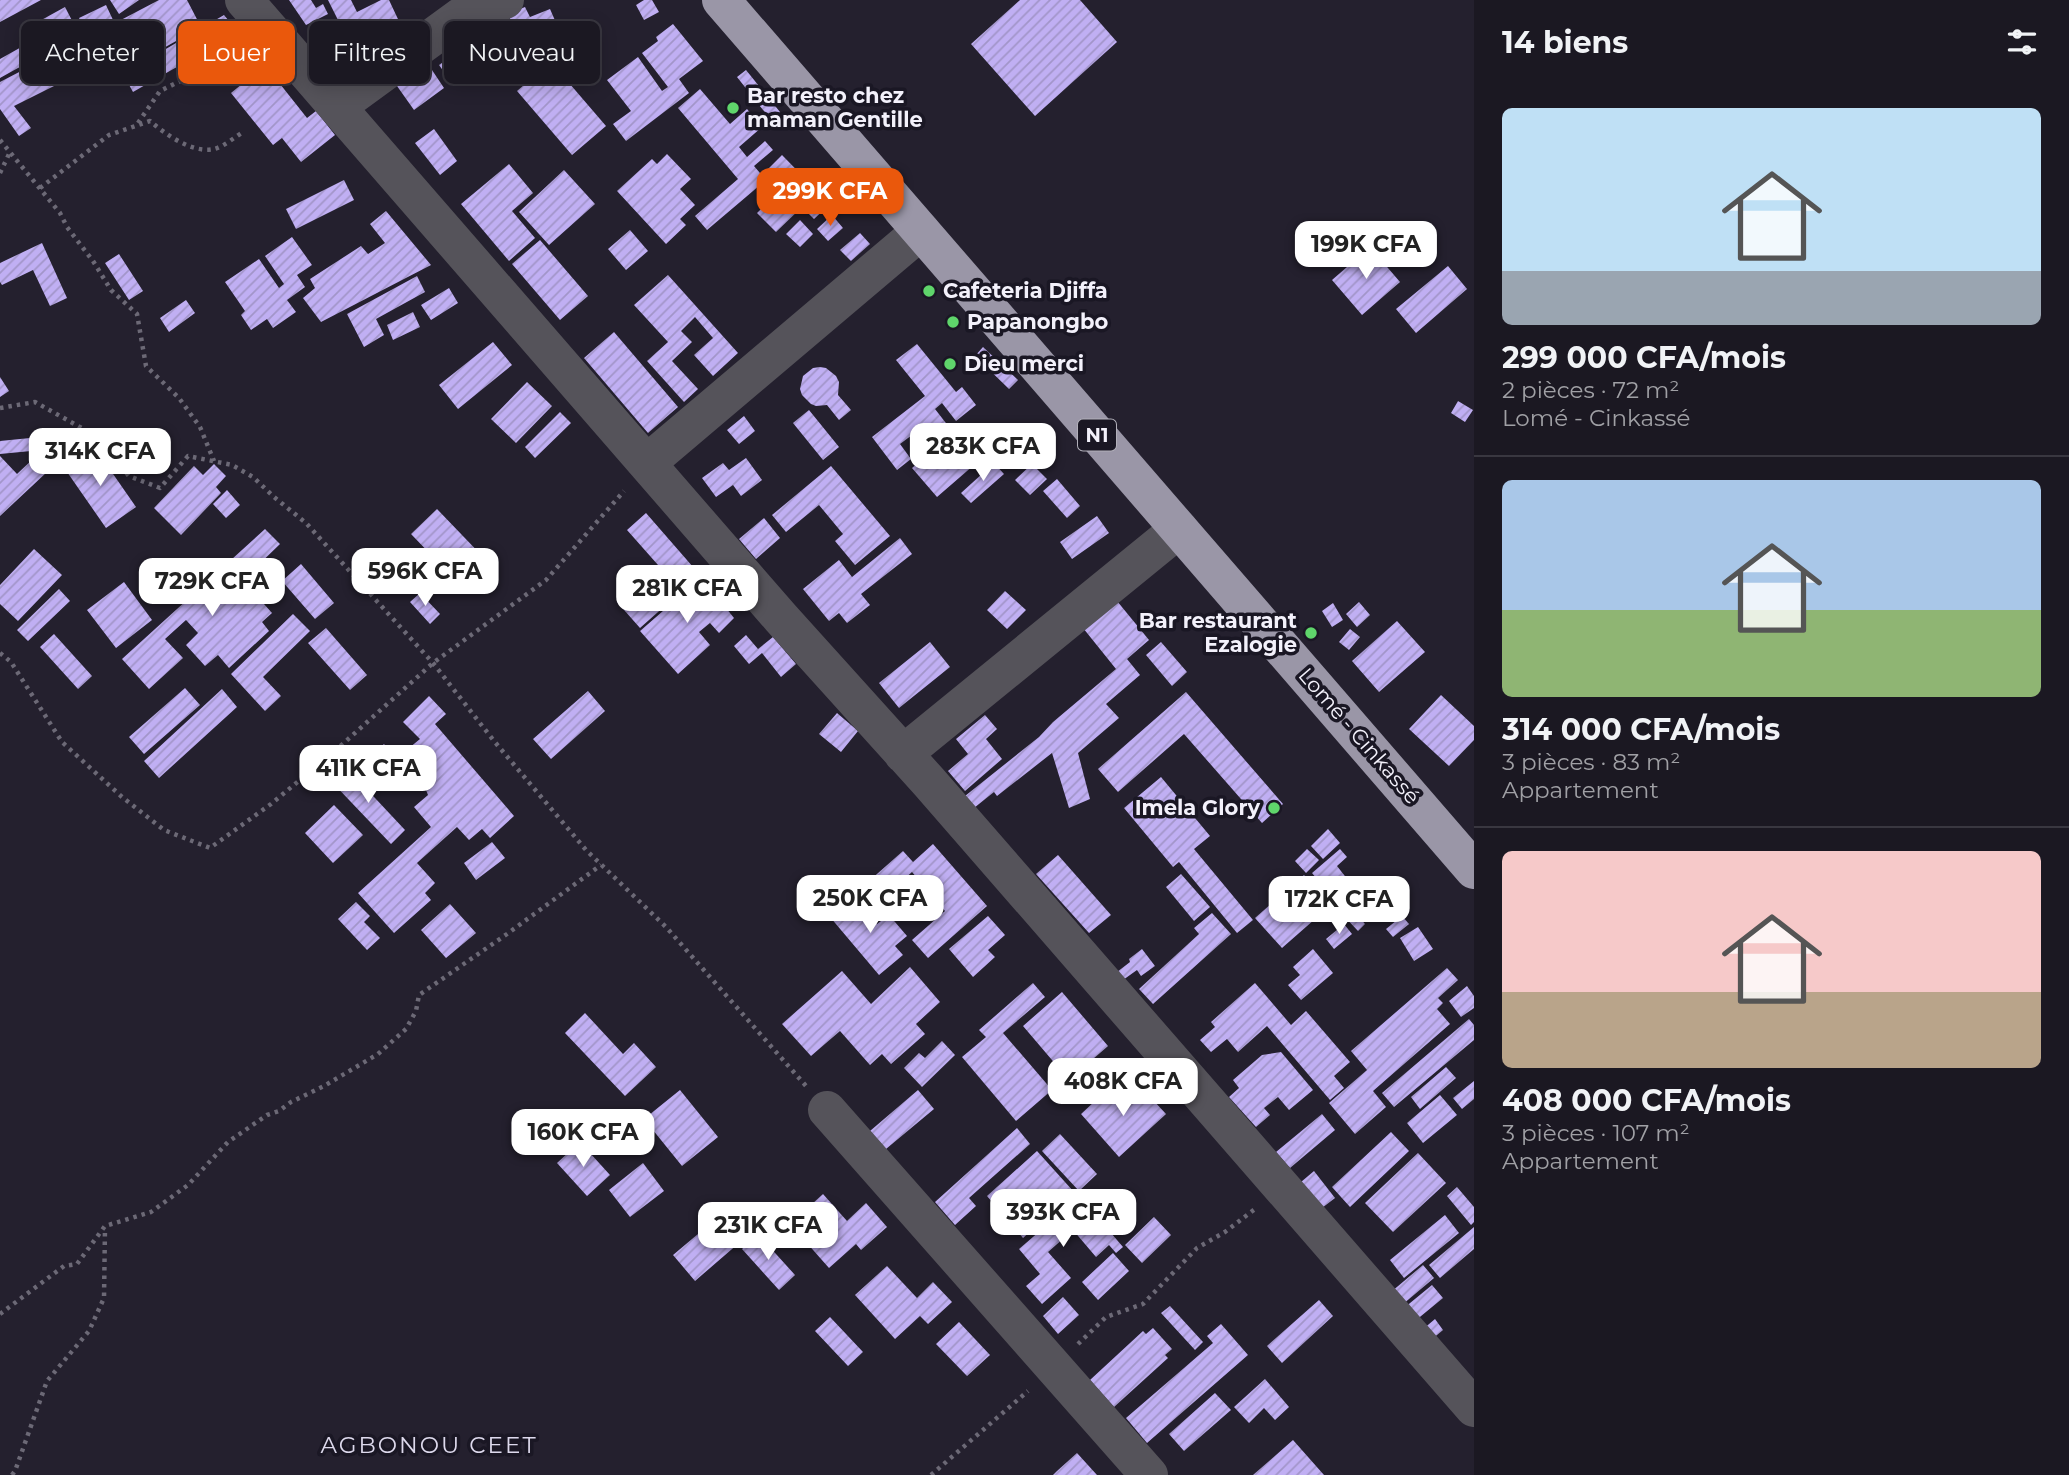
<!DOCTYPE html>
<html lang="fr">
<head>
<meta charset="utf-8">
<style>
  body { margin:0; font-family:Montserrat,sans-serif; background:#28252f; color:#f1f3f6; height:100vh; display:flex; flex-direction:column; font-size:26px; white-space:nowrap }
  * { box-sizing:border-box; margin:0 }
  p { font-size:23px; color:#a0a0a5 }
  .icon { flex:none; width:38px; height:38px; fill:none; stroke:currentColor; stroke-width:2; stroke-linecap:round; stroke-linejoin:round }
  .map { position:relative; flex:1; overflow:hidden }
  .drawer { display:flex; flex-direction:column; background:#1b1822; width:595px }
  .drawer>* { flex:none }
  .guide { position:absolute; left:21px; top:21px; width:665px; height:63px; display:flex; gap:14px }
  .price { position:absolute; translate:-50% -60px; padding:0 16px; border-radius:14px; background:#fff; color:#222; font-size:23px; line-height:46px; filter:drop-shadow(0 2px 4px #0008) }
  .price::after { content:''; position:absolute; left:50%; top:42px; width:21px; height:16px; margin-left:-10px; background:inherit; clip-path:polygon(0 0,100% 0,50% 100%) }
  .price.active { background:#ea580c; color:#fff }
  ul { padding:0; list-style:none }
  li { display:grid; align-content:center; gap:14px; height:371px; padding:0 28px }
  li+li { border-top:2px solid #393740 }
  li span { display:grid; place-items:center; height:217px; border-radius:10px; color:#555 }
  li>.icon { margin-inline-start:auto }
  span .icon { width:126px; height:126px; fill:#fffc; stroke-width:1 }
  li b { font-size:30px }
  h2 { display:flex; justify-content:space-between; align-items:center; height:84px; padding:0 28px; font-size:30px }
  .pill { padding:0 24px; border-radius:10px; background:#1b1822; box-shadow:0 4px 18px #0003,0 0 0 2px #393740; font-size:24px; line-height:63px }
  .pill.active { background:#ea580c; color:#fff }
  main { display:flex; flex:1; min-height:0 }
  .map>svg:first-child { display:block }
  .building { fill:url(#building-hatch) }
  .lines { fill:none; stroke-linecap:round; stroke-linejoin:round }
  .path { stroke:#6c6976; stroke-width:4.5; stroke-dasharray:3.5 5; stroke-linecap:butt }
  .minor { stroke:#55535a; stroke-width:38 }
  .highway { stroke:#9a96a7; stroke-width:38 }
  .poi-dot { fill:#5fd56b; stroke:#1a1724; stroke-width:2.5 }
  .labels { text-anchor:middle; stroke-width:7; stroke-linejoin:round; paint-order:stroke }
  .shield { fill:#1a1724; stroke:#b2b0ba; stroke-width:2 }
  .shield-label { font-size:19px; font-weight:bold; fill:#f3f1fb }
  .poi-label { font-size:21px; font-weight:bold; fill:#f3f1fb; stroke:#1a1724; text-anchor:start }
  .street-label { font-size:21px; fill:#f3f1fb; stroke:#1a1724 }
  .neighbourhood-label { font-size:23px; letter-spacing:2px; fill:#ddd9ec; stroke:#1a1724 }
</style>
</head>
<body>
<main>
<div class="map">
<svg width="1474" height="1475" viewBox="0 0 1474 1475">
  <defs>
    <pattern id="building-hatch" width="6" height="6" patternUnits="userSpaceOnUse" patternTransform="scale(1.75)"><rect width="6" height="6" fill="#c0aff3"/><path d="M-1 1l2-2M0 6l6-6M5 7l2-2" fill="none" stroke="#a295c9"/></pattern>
  </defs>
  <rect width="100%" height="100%" fill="#24202e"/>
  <path class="building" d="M0 0H41L0 22Z
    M110 0H139L119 14Z
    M159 0H187L201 27 121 72 98 32Z
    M289 0H311L316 8 323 4 328 14 306 25Z
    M328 0H351L357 12 381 0H389L405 34 357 58Z
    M644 0H652L659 12 644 20 636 5Z
    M1020 0H1080L1117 42 1035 116 971 44Z
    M106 5 113 20 86 32 79 18Z
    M65 7 79 34 0 78V59L32 41 25 29Z
    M525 7 530 17 550 9 557 25 536 34 534 27 516 34 508 14Z
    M224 15 238 32 133 92 123 74Z
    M587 22 592 39 577 43 582 56 565 61 561 49 539 56 533 39Z
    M673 24 703 61 679 79 689 93 626 141 613 124 631 111 607 80 638 57 662 91 668 87 642 53 658 41 656 37Z
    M94 33 108 59 14 106 31 128 19 136 0 109V82Z
    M479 36 494 57 454 86 439 65Z
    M551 62 606 126 572 155 517 91Z
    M428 64 444 88 414 110 397 86Z
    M265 65 307 118 316 111 335 135 301 162 282 138 273 145 231 93Z
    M746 70 780 112 771 120 737 77Z
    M700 89 730 124 747 109 762 127 739 147 747 157 765 141 773 150 754 166 766 180 707 230 695 216 738 179 678 108Z
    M434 129 457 161 440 175 415 143Z
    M667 154 691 179 680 189 695 205 680 219 686 225 666 244 617 191 652 159 657 164Z
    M782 155 830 204 814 219 802 207 776 232 757 213 769 201 763 194 777 181 767 170Z
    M509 164 533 193 512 211 535 238 509 261 461 204Z
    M564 170 595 204 549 245 519 212Z
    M344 180 354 200 296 229 286 209Z
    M386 211 431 265 321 322 303 298 315 288 310 279 361 246 368 254 385 243 370 224Z
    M832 215 843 228 828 241 817 229Z
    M800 220 813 234 800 247 786 234Z
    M630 230 648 251 626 270 608 249Z
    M860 233 870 244 851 261 840 250Z
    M292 237 312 265 297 275 305 287 287 300 296 312 273 328 267 319 251 330 241 315 245 311 225 282 259 259 279 288 284 284 265 256Z
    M540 240 588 296 560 320 512 264Z
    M42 243 67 298 50 306 33 270 2 285 0 282V263Z
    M1370 247 1400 282 1362 315 1332 280Z
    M119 254 143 291 129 300 105 263Z
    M1448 266 1467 289 1416 333 1396 309Z
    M668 275 738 353 713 376 694 355 713 338 695 317 681 331 692 342 672 361 698 389 684 402 647 361 668 342 634 305Z
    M417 276 425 292 376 319 384 335 364 347 347 314Z
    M449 288 458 303 431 320 421 305Z
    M186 300 195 313 169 332 160 318Z
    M413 312 420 327 393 340 387 325Z
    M614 332 678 407 648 433 584 358Z
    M493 342 512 365 458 409 439 385Z
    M917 344 956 392 962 387 976 405 956 421 942 403 935 409 949 427 935 439 924 426 900 444 911 459 897 470 872 437 925 396 896 360Z
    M983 347 1018 380 1009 389 975 356Z
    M820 367 826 368 836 376 839 382 838 395 851 410 839 420 827 405 816 406 811 404 802 395 800 389 803 376 813 368Z
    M0 377 9 391 0 397Z
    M527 382 552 406 516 443 491 419Z
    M1458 401 1473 410 1465 422 1451 413Z
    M809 410 839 447 823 460 793 423Z
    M560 412 571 423 535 458 525 447Z
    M744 416 755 431 739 444 727 430Z
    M956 430 981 459 937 497 912 468Z
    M30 438 31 451 0 454V441Z
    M95 448 136 507 106 528 65 469Z
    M0 456 17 474 34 458 47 472 0 516Z
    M746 458 762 480 741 496 733 485 716 497 702 478 723 463 729 470Z
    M994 463 1004 474 971 503 961 493Z
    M214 464 226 476 216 487 221 493 181 535 154 508 194 466 203 475Z
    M1032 464 1047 479 1030 495 1015 480Z
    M831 466 890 536 855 565 835 541 843 534 819 505 786 532 772 515Z
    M1057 479 1080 506 1067 518 1043 491Z
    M227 490 240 505 226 518 213 504Z
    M437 509 487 561 461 586 411 534Z
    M646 513 700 575 640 628 617 602 658 565 627 530Z
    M1097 516 1109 533 1072 559 1060 542Z
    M764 518 780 538 756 559 739 539Z
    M265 529 280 544 249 574 262 589 256 595 272 613 262 622 269 631 229 668 218 655 205 666 186 645 198 633 186 620 165 639 183 658 149 689 122 659Z
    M900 538 912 554 861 594 870 605 847 623 839 613 829 621 803 589 839 560 852 577Z
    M34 549 62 575 18 621 0 604V585Z
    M301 564 334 603 315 619 282 581Z
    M702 577 728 607 726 608 734 618 719 633 710 623 699 632 710 645 678 674 640 631Z
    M124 582 152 620 116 648 87 610Z
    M59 589 70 601 28 641 17 630Z
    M1005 591 1026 610 1007 629 987 610Z
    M420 593 440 614 430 624 410 602Z
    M1117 601 1149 640 1127 659 1140 675 1106 704 1119 718 1078 753 1090 799 1069 808 1052 753 997 796 994 792 974 808 965 796 1039 737 1053 722 1116 669 1083 628Z
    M1359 602 1370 615 1357 627 1346 614Z
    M1333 603 1343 620 1332 627 1322 611Z
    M293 614 310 631 263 677 281 696 265 711 231 674Z
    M1397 621 1425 652 1379 692 1352 661Z
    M326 628 367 675 350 690 308 643Z
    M1350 629 1360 637 1349 650 1339 642Z
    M54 634 92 676 78 689 40 647Z
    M746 635 758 649 773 637 796 664 781 677 762 653 749 664 734 646Z
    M930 642 950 667 899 708 879 683Z
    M1161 642 1187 672 1172 686 1146 655Z
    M185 688 200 705 144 754 129 737Z
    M222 689 237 707 159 778 144 761Z
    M588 691 605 711 551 759 533 739Z
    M1186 692 1283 804 1262 823 1184 734 1118 792 1098 769Z
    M1441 695 1474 726V740L1449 766 1409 729Z
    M429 696 446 714 435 724 514 816 490 838 482 829 469 840 457 827 417 863 435 883 425 893 431 900 394 933 358 893 431 827 414 807 428 795 409 748 420 739 403 722Z
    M837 713 858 731 841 752 819 734Z
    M985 715 997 729 986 739 1002 759 965 791 948 771 968 754 956 739Z
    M384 744 408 773 394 785 370 757Z
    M345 766 405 830 391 844 330 780Z
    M1161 777 1210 836 1194 849 1253 920 1237 933 1179 862 1173 867 1124 808Z
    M334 805 363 835 333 863 305 833Z
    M1328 829 1340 843 1323 859 1311 846Z
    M492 842 505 858 476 880 464 863Z
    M933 844 987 906 928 958 912 940 945 911 912 872 875 906 860 889 903 851 913 862Z
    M1307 849 1319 860 1306 873 1295 861Z
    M1340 849 1347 857 1337 866 1348 880 1331 896 1312 873Z
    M1058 855 1111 915 1089 933 1036 874Z
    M1181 874 1210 907 1194 921 1166 887Z
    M1304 875 1331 905 1282 948 1255 918Z
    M1361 895 1371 906 1359 917 1365 924 1358 931 1341 913Z
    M854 897 877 924 889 915 907 936 895 946 903 955 879 975 830 917Z
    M356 902 370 916 364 922 380 938 367 950 338 919Z
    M450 904 476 933 446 958 421 930Z
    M1212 913 1231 934 1153 1004 1139 989 1199 934 1194 928Z
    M988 916 1005 935 988 950 995 957 973 977 949 949Z
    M1402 916 1409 924 1393 937 1386 929Z
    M1344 924 1352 934 1334 949 1326 939Z
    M1418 927 1433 949 1414 961 1400 938Z
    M1142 949 1155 966 1141 976 1137 970 1123 980 1117 972 1130 962 1129 959Z
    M1313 949 1333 973 1301 1000 1288 985 1300 975 1293 967Z
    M910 967 940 1002 916 1024 925 1034 891 1064 882 1054 870 1065 840 1031 811 1056 782 1024 842 971 871 1004Z
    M1447 968 1458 980 1438 998 1443 1003 1437 1009 1450 1024 1373 1091 1386 1107 1355 1134 1329 1103 1367 1070 1351 1051Z
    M1033 983 1045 997 1003 1033 1052 1090 1016 1121 962 1057 986 1037 979 1030Z
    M1255 983 1291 1025 1306 1011 1350 1062 1334 1076 1344 1088 1330 1100 1267 1026 1238 1052 1227 1039 1211 1052 1200 1040 1215 1027 1211 1022Z
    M1467 986 1474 996V1008L1461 1017 1449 1001Z
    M1062 992 1108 1046 1069 1080 1023 1026Z
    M585 1013 623 1054 634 1043 656 1067 625 1096 565 1033Z
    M1469 1019 1474 1025V1040L1394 1107 1382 1093Z
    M942 1041 955 1055 922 1087 904 1068 919 1053 925 1058Z
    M1281 1052 1313 1090 1289 1110 1278 1097 1264 1108 1270 1115 1256 1127 1229 1097 1239 1088 1233 1080 1262 1055Z
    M1446 1067 1456 1078 1420 1109 1411 1097Z
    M1474 1081V1099L1462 1109 1453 1098Z
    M1110 1087 1124 1103 1141 1087 1166 1114 1119 1157 1081 1114Z
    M680 1090 718 1137 682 1166 644 1119Z
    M918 1090 934 1109 886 1149 870 1131Z
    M1440 1095 1457 1115 1423 1143 1407 1123Z
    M1322 1114 1335 1130 1290 1168 1276 1152Z
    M1017 1128 1030 1144 969 1198 976 1206 955 1225 935 1202Z
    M1391 1132 1409 1151 1350 1207 1332 1187Z
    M1060 1134 1097 1174 1079 1191 1042 1151Z
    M580 1142 610 1175 587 1196 557 1163Z
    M1037 1151 1074 1192 1023 1238 987 1196Z
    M1418 1153 1446 1183 1393 1232 1365 1203Z
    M643 1163 664 1191 630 1217 609 1190Z
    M1314 1171 1335 1198 1322 1208 1301 1182Z
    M1457 1187 1474 1207V1222L1471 1225 1447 1196Z
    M823 1194 847 1221 866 1203 887 1227 861 1250 856 1244 829 1268 790 1224Z
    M1069 1206 1082 1221 1093 1212 1123 1247 1116 1253 1109 1245 1096 1257 1073 1230 1048 1252 1071 1278 1042 1304 1026 1286 1040 1274 1019 1249Z
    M1445 1215 1459 1233 1404 1278 1390 1260Z
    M1154 1217 1171 1235 1142 1263 1125 1245Z
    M717 1218 739 1243 695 1281 673 1255Z
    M1474 1227V1249L1440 1278 1429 1265Z
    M758 1234 795 1275 779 1290 742 1249Z
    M1113 1253 1129 1271 1098 1300 1082 1282Z
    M1423 1265 1434 1278 1402 1305 1391 1292Z
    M887 1266 917 1298 933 1282 952 1302 928 1324 920 1316 895 1339 855 1295Z
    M1432 1285 1443 1298 1415 1321 1404 1308Z
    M1063 1297 1079 1315 1058 1334 1043 1316Z
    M1319 1300 1333 1316 1282 1363 1267 1346Z
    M1170 1306 1203 1342 1195 1350 1161 1313Z
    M830 1317 863 1352 848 1366 815 1331Z
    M1435 1319 1443 1330 1431 1340 1422 1330Z
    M959 1322 990 1355 967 1376 936 1344Z
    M1221 1324 1248 1355 1147 1443 1126 1418 1213 1343 1207 1336Z
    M1153 1328 1172 1349 1165 1355 1168 1358 1114 1407 1090 1380 1143 1331 1146 1334Z
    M1265 1379 1289 1407 1275 1420 1264 1408 1249 1423 1234 1407Z
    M1215 1393 1231 1410 1184 1451 1169 1434Z
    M1293 1440 1324 1475H1253Z
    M1077 1453 1097 1475H1053L1057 1471Z"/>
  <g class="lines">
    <path class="path" d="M138 123 160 91 225 59 240 46
      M0 140 60 213 67 227 93 261 111 290 137 314 146 366 179 398 200 427 214 461
      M0 173 10 152
      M40 188 109 135 150 121C165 134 193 154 214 149 223 147 235 137 243 132
      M0 408 35 402 96 436 129 476 160 488 188 456 232 465 253 477 274 497 306 523 433 663 494 741 586 850 666 927 806 1086
      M0 653 11 662 62 742 122 797 164 830 210 848 271 804 336 750 433 663 546 580 624 491
      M0 1314 64 1266 77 1264 105 1226 151 1212 188 1185 228 1142 267 1115 279 1111 291 1102 324 1086 378 1054 406 1029 416 1011 419 995 507 934 601 865
      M1078 1344 1106 1317 1143 1304 1197 1248 1225 1232 1255 1209
      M12 1475 15 1471 47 1381 89 1331 104 1298 105 1228
      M931 1475 1028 1391"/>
    <path class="minor" d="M244 0 781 618 929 782 1474 1408
      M338 106 460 17 505 0
      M647 463 921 231
      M903 754 1179 529
      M827 1110 1149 1475"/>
    <path class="highway" d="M721 0 1474 870"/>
  </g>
  <g class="poi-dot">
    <circle cx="733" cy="108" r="7"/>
    <circle cx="929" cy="291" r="7"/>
    <circle cx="953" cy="322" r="7"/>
    <circle cx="950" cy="364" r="7"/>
    <circle cx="1311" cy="633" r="7"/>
    <circle cx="1274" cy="808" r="7"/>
  </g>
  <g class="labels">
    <rect class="shield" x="1078" y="419.5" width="38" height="31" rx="5"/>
    <g class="shield-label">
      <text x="1097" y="442">N1</text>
    </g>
    <g class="poi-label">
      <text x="747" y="103">Bar resto chez<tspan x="747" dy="24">maman Gentille</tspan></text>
      <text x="943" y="298">Cafeteria Djiffa</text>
      <text x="967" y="329">Papanongbo</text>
      <text x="964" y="371">Dieu merci</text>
      <text x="1297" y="628" text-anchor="end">Bar restaurant<tspan x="1297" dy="24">Ezalogie</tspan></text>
      <text x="1260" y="815" text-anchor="end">Imela Glory</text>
    </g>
    <g class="street-label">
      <text transform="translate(1359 736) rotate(49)" y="7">Lomé - Cinkassé</text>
    </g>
    <g class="neighbourhood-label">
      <text x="429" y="1453">AGBONOU CEET</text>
    </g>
  </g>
</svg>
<b class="price active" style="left:830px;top:228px">299K CFA</b>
<b class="price" style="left:1366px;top:281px">199K CFA</b>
<b class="price" style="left:983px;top:483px">283K CFA</b>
<b class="price" style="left:100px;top:488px">314K CFA</b>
<b class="price" style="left:425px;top:608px">596K CFA</b>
<b class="price" style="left:212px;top:618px">729K CFA</b>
<b class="price" style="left:687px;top:625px">281K CFA</b>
<b class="price" style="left:368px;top:805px">411K CFA</b>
<b class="price" style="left:870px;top:935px">250K CFA</b>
<b class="price" style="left:1339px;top:936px">172K CFA</b>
<b class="price" style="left:1123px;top:1118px">408K CFA</b>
<b class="price" style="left:583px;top:1169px">160K CFA</b>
<b class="price" style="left:1063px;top:1249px">393K CFA</b>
<b class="price" style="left:768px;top:1262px">231K CFA</b>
<div class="guide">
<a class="pill">Acheter</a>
<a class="pill active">Louer</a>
<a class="pill">Filtres</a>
<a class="pill">Nouveau</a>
</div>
</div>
<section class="drawer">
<h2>14 biens<svg class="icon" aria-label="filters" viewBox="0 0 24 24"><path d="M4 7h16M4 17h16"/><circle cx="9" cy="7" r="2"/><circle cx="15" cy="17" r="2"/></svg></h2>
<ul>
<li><span style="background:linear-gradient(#bfe0f5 75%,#9aa5b1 0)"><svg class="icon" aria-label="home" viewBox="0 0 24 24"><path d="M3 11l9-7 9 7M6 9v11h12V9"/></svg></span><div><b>299 000 CFA/mois</b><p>2 pièces · 72 m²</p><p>Lomé - Cinkassé</p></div></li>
<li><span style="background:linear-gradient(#a9c7e8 60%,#8fb573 0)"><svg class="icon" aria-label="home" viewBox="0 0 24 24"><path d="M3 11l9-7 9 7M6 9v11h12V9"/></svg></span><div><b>314 000 CFA/mois</b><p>3 pièces · 83 m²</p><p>Appartement</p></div></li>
<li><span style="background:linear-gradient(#f6c9c9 65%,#b9a48a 0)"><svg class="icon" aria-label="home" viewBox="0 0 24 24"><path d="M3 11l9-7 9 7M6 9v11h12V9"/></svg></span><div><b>408 000 CFA/mois</b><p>3 pièces · 107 m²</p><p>Appartement</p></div></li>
</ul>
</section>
</main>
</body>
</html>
